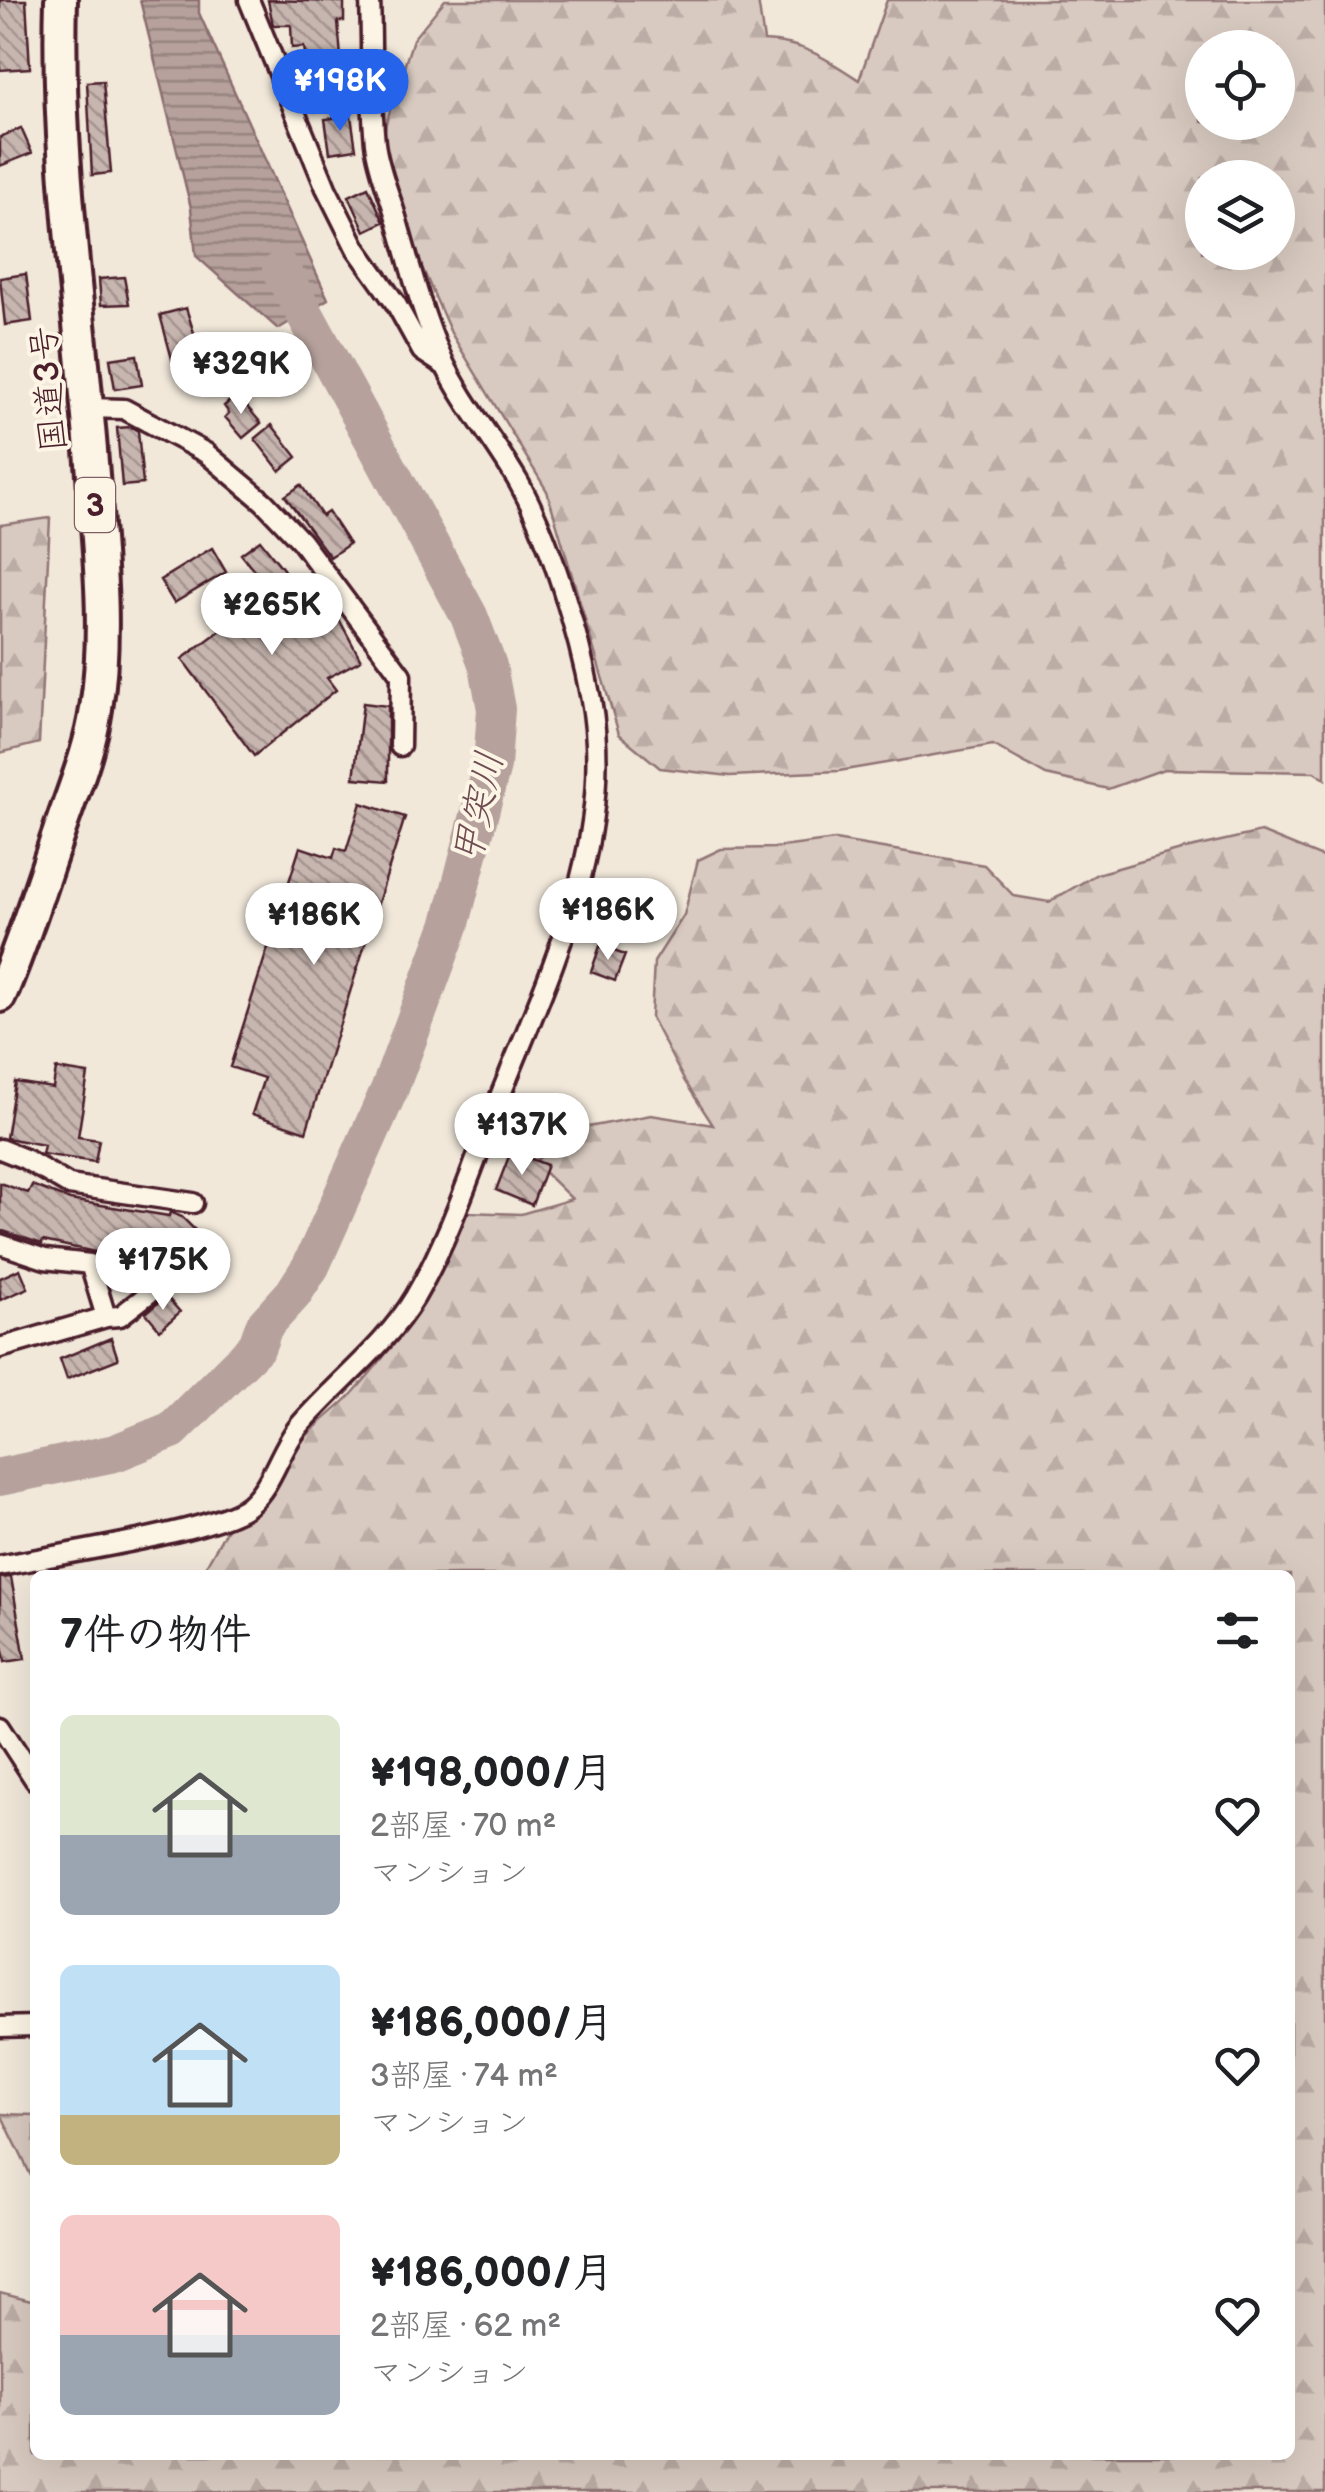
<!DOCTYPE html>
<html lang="ja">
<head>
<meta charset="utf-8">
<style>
  body { margin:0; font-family:"Balsamiq Sans","Klee One",sans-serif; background:#f2f2f2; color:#202124; height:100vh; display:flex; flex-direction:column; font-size:38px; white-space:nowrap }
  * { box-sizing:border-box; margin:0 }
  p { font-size:32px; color:#757577 }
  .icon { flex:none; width:55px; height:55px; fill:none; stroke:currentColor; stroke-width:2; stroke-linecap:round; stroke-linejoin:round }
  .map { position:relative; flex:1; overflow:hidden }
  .panel { position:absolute; left:30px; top:1570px; width:1265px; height:890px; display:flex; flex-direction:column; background:#fff; border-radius:15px; box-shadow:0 10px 40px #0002 }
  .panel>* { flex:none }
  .buttons { position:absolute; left:1185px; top:30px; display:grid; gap:20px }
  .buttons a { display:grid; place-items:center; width:110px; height:110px; border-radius:50%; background:#fff; box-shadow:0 10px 40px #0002; font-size:50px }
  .price { position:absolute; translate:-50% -85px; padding:0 22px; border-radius:35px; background:#fff; color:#222; font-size:32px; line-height:65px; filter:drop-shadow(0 2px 5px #0008) }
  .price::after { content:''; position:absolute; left:50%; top:60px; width:30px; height:22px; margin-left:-15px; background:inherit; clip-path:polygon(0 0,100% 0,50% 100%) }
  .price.selected { background:#2563eb; color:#fff }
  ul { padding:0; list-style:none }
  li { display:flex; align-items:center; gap:30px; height:250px; padding:0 30px }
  li span { display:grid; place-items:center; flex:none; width:280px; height:200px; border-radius:15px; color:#555 }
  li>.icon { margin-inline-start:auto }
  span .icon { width:120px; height:120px; fill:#fffc; stroke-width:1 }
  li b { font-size:42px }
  h2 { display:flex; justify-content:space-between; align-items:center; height:120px; padding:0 30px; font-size:42px }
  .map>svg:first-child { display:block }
  .forest { fill:url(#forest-firs); stroke:#917476; stroke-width:2.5; fill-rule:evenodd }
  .water { fill:url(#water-rules); stroke:#8b6d6f; stroke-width:2.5 }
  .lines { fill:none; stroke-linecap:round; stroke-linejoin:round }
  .river { stroke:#b6a19c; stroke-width:38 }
  .building { fill:url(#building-back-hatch); stroke:#4a1f2b; stroke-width:2.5 }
  .street-casing { stroke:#4a1f2b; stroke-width:25 }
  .highway-casing { stroke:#4a1f2b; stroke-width:38 }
  .street { stroke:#fcf5e5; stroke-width:18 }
  .highway { stroke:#fcf5e5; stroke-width:30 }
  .labels { text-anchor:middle; stroke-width:8; stroke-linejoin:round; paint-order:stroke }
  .shield { fill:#fcf5e5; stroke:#7f5f63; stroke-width:2.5 }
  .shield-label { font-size:32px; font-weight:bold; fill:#4a1f2b }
  .street-label { font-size:35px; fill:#4a1f2b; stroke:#fcf5e5 }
  .water-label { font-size:38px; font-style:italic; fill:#704c53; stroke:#fcf5e5 }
</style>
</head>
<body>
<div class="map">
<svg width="1325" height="2492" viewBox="0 0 1325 2492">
  <defs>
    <pattern id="forest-firs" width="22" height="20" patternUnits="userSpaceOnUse" patternTransform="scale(2.5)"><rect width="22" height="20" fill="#d8cac0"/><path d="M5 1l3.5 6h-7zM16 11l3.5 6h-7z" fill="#bbada5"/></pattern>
    <pattern id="water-rules" width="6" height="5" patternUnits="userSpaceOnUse" patternTransform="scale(2.5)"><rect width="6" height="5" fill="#b6a19c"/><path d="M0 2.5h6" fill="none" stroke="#96837f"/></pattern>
    <pattern id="building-back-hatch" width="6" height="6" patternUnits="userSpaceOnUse" patternTransform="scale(2.5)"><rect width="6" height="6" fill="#c7b6af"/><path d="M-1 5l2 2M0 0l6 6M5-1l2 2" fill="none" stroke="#a4938f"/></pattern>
  </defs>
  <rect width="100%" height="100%" fill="#f1e8da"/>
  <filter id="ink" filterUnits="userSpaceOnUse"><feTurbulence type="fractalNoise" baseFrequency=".01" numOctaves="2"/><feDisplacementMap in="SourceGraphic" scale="20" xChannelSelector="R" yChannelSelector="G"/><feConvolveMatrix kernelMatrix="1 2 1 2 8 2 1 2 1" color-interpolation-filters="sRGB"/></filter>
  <g filter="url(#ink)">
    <path class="forest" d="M445 0H758L764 41C803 42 827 59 859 80L887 0H1325V779L1314 772 1164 769 1108 789 1046 775 993 745 839 771 730 776 660 768 619 734 547 491 451 333 379 170 386 123 413 39ZM1202 48H1278V122H1202ZM1202 178H1278V252H1202Z
      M50 518 39 743 0 753V525Z
      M1261 832 1325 858V2492H0V2293L35 2302V2455H1290V1575H201L228 1527C268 1515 278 1473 302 1442 315 1424 336 1411 352 1394 401 1340 442 1280 467 1212L521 1214 572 1199 534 1162 578 1129 651 1115 713 1125 684 1080 651 1017 654 962 684 915 698 860 721 849 774 848 835 840 984 865 1014 896 1049 902 1097 874 1181 850Z
      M1 2114 35 2115V2184Z"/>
    <path class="water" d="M140 0H199V13L328 299 278 329 196 256 191 208Z"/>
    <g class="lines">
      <path class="river" d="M0 1477 115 1453 172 1430 257 1346 264 1326 293 1294 311 1266 390 1088 451 923 492 766 496 709 488 666 469 616 281 270"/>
    </g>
    <path class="building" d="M0 0H26L30 68 0 70Z
      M268 0 344 2V21H338L342 70 331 71 336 107 315 111 304 47 292 48 291 25H273Z
      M103 81 111 173 92 175 87 82Z
      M351 116 356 149 330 153 325 119Z
      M21 128 32 153 0 166V137Z
      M368 187 384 222 365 231 349 196Z
      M26 274 32 321 5 325 0 278Z
      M124 277 129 304 101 305 99 279Z
      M186 308 206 370 183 376 181 368 175 370 160 315Z
      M137 355 142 385 115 389 110 359Z
      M237 395 261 423 243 438 225 417 229 413 224 406Z
      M272 425 297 457 280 471 255 439Z
      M131 427 138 431 143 484 122 486 117 428Z
      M301 485 322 516 328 512 349 544 330 557 285 496Z
      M260 540 283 569 309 612 327 597 361 660 327 678 336 690 254 756 182 659 267 596 265 593 270 590 241 554Z
      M212 548 226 572 174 603 160 580Z
      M363 703 388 706V781L354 778Z
      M361 803 405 817 306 1132 252 1114 264 1078 230 1067 300 847 333 858 336 848 346 851Z
      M600 946 625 955 615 981 591 972Z
      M56 1069 88 1074 78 1137 99 1140 95 1162 42 1154 44 1145 6 1138 15 1082 53 1088Z
      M511 1151 547 1165 532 1205 496 1190Z
      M0 1183 28 1193 32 1185 70 1200 169 1216 170 1212 182 1217 227 1262 211 1277 184 1249 137 1233 134 1258H125L124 1265 104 1262 105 1254 43 1241 42 1244 0 1230Z
      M20 1269 28 1288 0 1300V1278Z
      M166 1296 180 1312 160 1330 146 1313Z
      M111 1338 118 1359 67 1379 60 1359Z
      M11 1577 25 1659 5 1662 0 1634V1578Z"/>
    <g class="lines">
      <g class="street-casing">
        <path id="street" d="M249 0 326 188 356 248 396 304 422 351 445 366
          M88 408 124 409 206 453 264 502 301 541 401 675 400 746
          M0 1149 25 1159 69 1185 193 1203
          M0 1244 45 1259 90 1264 106 1317 0 1348
          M106 1317 120 1316 160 1285
          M0 1566C48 1556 219 1531 249 1505 273 1485 280 1448 300 1425 338 1381 385 1347 415 1297 450 1237 472 1168 497 1104 547 977 617 841 591 700 579 635 551 540 519 483 495 441 464 405 443 361 422 314 410 266 396 217 389 193 378 168 375 143 370 96 372 47 370 0
          M0 1726 35 1780
          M0 2027 35 2026"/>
      </g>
      <g class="highway-casing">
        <path id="highway" d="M0 996C23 943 40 887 59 832 72 793 90 751 96 709 108 632 99 552 93 475 81 317 56 158 61 0"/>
      </g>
      <use href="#street" class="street"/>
      <use href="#highway" class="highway"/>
    </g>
  </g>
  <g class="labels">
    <rect class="shield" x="75" y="478" width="40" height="54" rx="8"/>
    <g class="shield-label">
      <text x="95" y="516">3</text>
    </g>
    <g class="street-label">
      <text transform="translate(48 389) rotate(-95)" y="12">国道3号</text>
    </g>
    <g class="water-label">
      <text transform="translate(478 808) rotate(-78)" y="13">甲突川</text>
    </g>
  </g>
</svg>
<div class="buttons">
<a><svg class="icon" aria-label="locate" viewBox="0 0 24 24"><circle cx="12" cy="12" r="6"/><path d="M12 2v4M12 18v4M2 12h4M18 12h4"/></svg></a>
<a><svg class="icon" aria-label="layers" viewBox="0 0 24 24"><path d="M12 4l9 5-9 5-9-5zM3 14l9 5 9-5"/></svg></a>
</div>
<b class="price selected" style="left:340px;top:134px">¥198K</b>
<b class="price" style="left:241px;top:417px">¥329K</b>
<b class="price" style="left:272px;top:658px">¥265K</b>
<b class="price" style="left:608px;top:963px">¥186K</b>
<b class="price" style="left:314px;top:968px">¥186K</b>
<b class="price" style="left:522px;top:1178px">¥137K</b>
<b class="price" style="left:163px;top:1313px">¥175K</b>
<section class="panel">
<h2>7件の物件<svg class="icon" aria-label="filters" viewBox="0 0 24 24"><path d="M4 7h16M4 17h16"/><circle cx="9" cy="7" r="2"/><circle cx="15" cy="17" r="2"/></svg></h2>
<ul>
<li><span style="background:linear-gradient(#dfe7d0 60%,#9aa5b1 0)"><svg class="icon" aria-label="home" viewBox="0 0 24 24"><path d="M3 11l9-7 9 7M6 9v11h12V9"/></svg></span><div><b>¥198,000/月</b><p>2部屋 · 70 m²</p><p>マンション</p></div><svg class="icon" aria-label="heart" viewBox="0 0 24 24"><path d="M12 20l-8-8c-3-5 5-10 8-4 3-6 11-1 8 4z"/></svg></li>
<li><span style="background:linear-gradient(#bfe0f5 75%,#c2b280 0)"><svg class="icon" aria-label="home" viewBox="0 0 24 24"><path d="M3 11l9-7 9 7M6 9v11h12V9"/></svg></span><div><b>¥186,000/月</b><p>3部屋 · 74 m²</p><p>マンション</p></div><svg class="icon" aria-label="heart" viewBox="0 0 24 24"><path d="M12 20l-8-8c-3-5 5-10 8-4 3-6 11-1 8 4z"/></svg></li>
<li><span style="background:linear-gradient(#f6c9c9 60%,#9aa5b1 0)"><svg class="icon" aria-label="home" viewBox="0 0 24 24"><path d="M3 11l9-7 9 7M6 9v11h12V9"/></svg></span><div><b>¥186,000/月</b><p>2部屋 · 62 m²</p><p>マンション</p></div><svg class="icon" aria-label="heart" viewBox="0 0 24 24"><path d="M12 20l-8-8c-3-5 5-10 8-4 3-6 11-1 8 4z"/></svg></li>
</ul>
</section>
</div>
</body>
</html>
